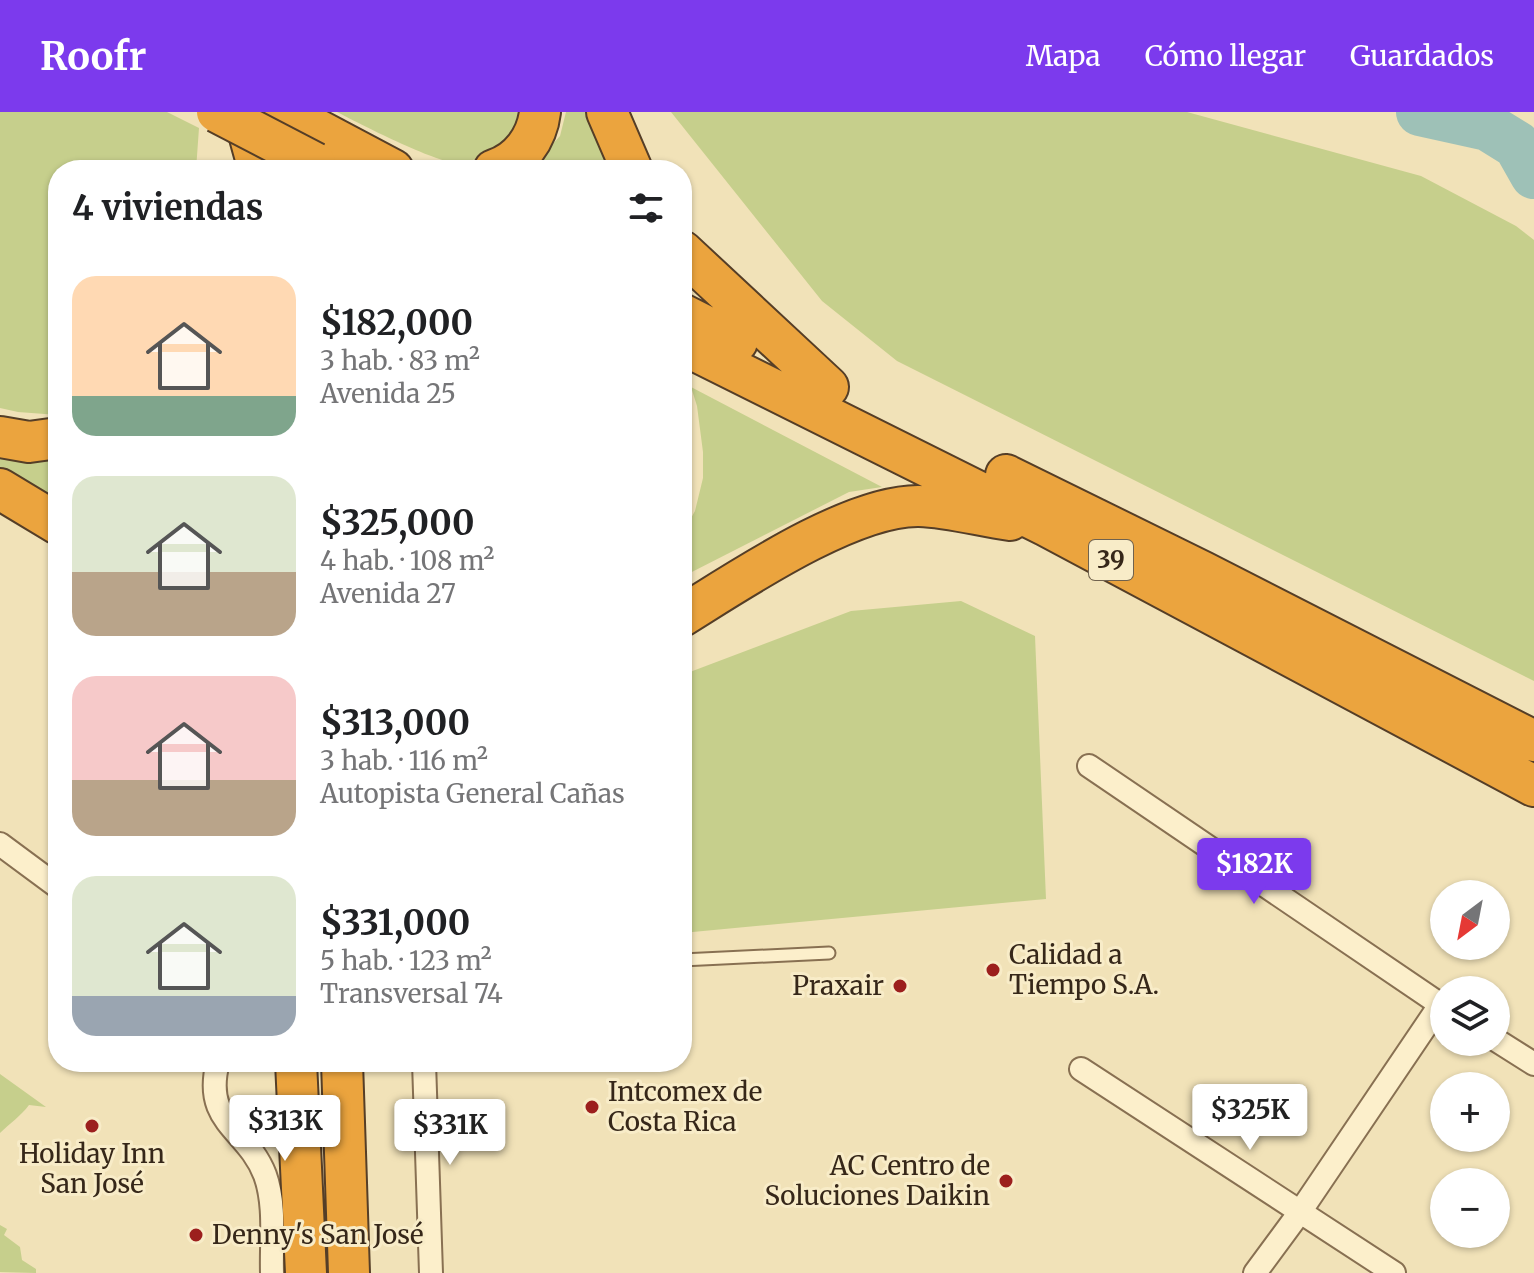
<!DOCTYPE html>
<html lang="es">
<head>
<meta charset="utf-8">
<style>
  body { margin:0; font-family:Merriweather,serif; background:#f2f2f2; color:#202124; height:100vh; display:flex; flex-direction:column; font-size:30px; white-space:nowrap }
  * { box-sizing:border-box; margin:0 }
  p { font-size:26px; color:#757577 }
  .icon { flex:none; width:44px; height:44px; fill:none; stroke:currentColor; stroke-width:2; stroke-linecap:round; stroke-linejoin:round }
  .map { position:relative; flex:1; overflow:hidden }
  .panel { position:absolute; left:48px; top:48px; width:644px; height:912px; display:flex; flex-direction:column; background:#fff; border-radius:32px; box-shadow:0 2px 6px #0004 }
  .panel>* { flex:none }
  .needle { width:52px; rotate:212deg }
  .buttons { position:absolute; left:1430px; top:768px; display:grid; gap:16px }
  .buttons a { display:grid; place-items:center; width:80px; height:80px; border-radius:50%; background:#fff; box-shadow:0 2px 6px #0004; font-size:40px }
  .price { position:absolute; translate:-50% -68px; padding:0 18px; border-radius:8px; background:#fff; color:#222; font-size:26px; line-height:52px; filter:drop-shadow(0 2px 4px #0008) }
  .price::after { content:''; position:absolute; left:50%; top:48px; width:24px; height:18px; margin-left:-12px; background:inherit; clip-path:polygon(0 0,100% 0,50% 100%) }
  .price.selected { background:#7c3aed; color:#fff }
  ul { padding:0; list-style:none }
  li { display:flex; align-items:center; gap:24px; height:200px; padding:0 24px }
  li span { display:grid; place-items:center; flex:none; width:224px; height:160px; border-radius:24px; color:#555 }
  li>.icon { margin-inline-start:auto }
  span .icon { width:96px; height:96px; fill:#fffc; stroke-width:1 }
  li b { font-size:34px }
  h2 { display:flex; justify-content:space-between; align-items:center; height:96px; padding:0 24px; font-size:34px }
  header { display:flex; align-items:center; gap:48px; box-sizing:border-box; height:112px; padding:0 40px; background:#7c3aed; color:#fff }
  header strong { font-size:38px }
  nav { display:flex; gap:44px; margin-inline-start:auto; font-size:28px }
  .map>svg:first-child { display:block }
  .green { fill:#c6cf8c }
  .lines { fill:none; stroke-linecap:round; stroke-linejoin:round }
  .river { stroke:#9ec1b7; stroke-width:48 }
  .lane-casing { stroke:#887052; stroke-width:15 }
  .street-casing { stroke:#887052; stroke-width:26 }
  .highway-casing { stroke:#553e27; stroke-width:44 }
  .lane { stroke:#fcefcb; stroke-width:11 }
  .street { stroke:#fcefcb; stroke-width:22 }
  .highway { stroke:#eba43e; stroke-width:40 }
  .highway-bridge-casing { stroke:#553e27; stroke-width:44; stroke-linecap:butt }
  .highway-bridge { stroke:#eba43e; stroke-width:40 }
  .poi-dot { fill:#9c1f1d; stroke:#f8ecc8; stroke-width:3 }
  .labels { text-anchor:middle; stroke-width:6; stroke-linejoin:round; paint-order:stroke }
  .shield { fill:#f8ecc8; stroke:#70624e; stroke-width:2 }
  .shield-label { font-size:24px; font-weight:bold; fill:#362719 }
  .poi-label { font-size:26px; fill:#362719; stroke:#f8ecc8; text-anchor:start }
</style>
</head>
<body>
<header>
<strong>Roofr</strong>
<nav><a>Mapa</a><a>Cómo llegar</a><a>Guardados</a></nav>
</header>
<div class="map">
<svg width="1534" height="1161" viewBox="0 0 1534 1161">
  <rect width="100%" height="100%" fill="#f1e2b8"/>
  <path class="green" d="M0 0H167L199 16 196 58H58V303L18 300 0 296Z
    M337 0H526L517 27C499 36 479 49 459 51 440 53 358 11 337 0Z
    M566 0H589L616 58H529L560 24Z
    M671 0H1187L1421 64 1516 114 1534 128V569L897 249 822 189Z
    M691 275 882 375 849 380 682 465V422L695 399 703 366V340L697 294Z
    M0 336H58V387L0 360Z
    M961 489 1035 524 1046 787 682 821V563L851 499Z
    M0 962 46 995 29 993C21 1004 10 1011 0 1021Z
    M0 1113 7 1117 4 1123 20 1135 22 1148 36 1157V1161L0 1160Z"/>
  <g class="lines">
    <path class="river" d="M1420 0 1488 15 1517 33 1534 63"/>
    <g class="lane-casing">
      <path id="lane" d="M682 848 829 841"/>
    </g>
    <g class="street-casing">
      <path id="street" d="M1089 654 1444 895
        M0 732 58 775
        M1496 928 1534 952
        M218 950C202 1011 247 1016 265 1063 276 1093 271 1130 272 1161
        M424 950 431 1161
        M1081 957 1394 1161
        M1255 1161 1300 1100 1440 893"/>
    </g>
    <g class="highway-casing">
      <path id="highway" d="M243 0 259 58
        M284 0 393 58
        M607 0 632 58
        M494 58C520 50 537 26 540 0
        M682 139 828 275
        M682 202 737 230
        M682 232 1047 414 1534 674
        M0 325 29 330 58 326
        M1006 363 1203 460 1534 629
        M0 377 58 412
        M682 504C740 468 851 393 919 394 949 395 981 404 1010 408
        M296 950 306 1161
        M342 950 349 1161"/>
    </g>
    <use href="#lane" class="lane"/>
    <use href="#street" class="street"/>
    <use href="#highway" class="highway"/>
    <g class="highway-bridge-casing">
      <path id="highway-bridge" d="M217 0 315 51"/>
    </g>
    <use href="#highway-bridge" class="highway-bridge"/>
  </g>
  <g class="poi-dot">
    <circle cx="993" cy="858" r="8"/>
    <circle cx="900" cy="874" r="8"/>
    <circle cx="592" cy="995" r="8"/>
    <circle cx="92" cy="1014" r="8"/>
    <circle cx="1006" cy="1069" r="8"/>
    <circle cx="196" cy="1123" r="8"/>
  </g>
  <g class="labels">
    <rect class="shield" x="1089" y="428" width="44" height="40" rx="6"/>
    <g class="shield-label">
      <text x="1111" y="456">39</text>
    </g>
    <g class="poi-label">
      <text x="1009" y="852">Calidad a<tspan x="1009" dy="30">Tiempo S.A.</tspan></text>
      <text x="884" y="883" text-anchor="end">Praxair</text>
      <text x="608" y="989">Intcomex de<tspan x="608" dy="30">Costa Rica</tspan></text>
      <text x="92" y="1051" text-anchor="middle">Holiday Inn<tspan x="92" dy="30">San José</tspan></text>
      <text x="990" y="1063" text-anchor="end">AC Centro de<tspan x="990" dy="30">Soluciones Daikin</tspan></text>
      <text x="212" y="1132">Denny's San José</text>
    </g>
  </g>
</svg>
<div class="buttons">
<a><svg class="needle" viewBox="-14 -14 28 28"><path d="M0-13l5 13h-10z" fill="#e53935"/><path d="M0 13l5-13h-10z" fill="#757577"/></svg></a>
<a><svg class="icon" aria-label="layers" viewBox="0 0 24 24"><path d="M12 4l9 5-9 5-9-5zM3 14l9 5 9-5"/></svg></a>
<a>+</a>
<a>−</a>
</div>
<b class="price selected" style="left:1254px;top:794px">$182K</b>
<b class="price" style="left:1250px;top:1040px">$325K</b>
<b class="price" style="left:285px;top:1051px">$313K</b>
<b class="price" style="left:450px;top:1055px">$331K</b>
<section class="panel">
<h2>4 viviendas<svg class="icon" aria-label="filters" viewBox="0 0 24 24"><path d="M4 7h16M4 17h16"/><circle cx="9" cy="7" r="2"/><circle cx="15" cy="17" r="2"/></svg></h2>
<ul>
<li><span style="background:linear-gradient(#ffd9b3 75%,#7fa58c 0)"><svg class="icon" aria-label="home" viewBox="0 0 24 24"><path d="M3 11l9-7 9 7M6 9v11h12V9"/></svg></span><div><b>$182,000</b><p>3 hab. · 83 m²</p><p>Avenida 25</p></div></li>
<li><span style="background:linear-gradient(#dfe7d0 60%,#b9a48a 0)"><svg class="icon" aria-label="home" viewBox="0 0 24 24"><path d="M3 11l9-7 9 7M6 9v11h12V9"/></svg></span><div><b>$325,000</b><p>4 hab. · 108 m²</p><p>Avenida 27</p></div></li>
<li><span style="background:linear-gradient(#f6c9c9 65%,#b9a48a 0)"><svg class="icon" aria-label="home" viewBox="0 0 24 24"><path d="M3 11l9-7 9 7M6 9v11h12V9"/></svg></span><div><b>$313,000</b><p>3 hab. · 116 m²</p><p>Autopista General Cañas</p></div></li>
<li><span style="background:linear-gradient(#dfe7d0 75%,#9aa5b1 0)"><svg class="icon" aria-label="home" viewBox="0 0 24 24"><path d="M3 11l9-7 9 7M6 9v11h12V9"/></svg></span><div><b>$331,000</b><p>5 hab. · 123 m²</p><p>Transversal 74</p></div></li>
</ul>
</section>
</div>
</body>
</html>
